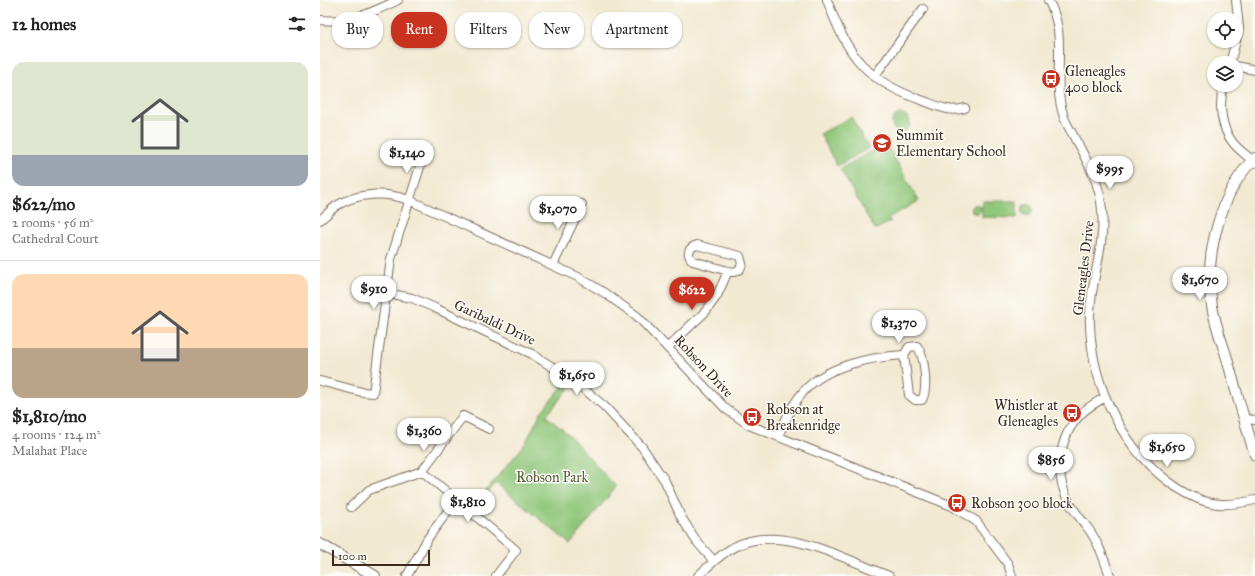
<!DOCTYPE html>
<html lang="en">
<head>
<meta charset="utf-8">
<style>
  body { margin:0; font-family:"IM FELL Great Primer",serif; background:#f6f6f6; color:#222; height:100vh; display:flex; flex-direction:column; font-size:15px; white-space:nowrap }
  * { box-sizing:border-box; margin:0 }
  p { font-size:13px; color:#767676 }
  .icon { flex:none; width:22px; height:22px; fill:none; stroke:currentColor; stroke-width:2; stroke-linecap:round; stroke-linejoin:round }
  .map { position:relative; flex:1; overflow:hidden }
  .side { display:flex; flex-direction:column; background:#fff; width:320px }
  .side>* { flex:none }
  .hud { position:absolute; left:12px; top:12px; width:380px; height:36px; display:flex; gap:8px }
  .tools { position:absolute; left:887px; top:12px; display:grid; gap:8px }
  .tools a { display:grid; place-items:center; width:36px; height:36px; border-radius:50%; background:#fff; box-shadow:0 1px 3px #0004; font-size:20px }
  .scale { position:absolute; left:12px; bottom:10px; width:98px; box-sizing:border-box; padding-left:4px; border:2px solid #3b2a1e; border-top:0; font-size:11px; line-height:14px; white-space:nowrap; color:#3b2a1e; -webkit-text-stroke:3px #fdfcf7; paint-order:stroke }
  .price { position:absolute; translate:-50% -34px; padding:0 9px; border-radius:14px; background:#fff; color:#222; font-size:13px; line-height:26px; filter:drop-shadow(0 1px 2px #0008) }
  .price::after { content:''; position:absolute; left:50%; top:24px; width:12px; height:9px; margin-left:-6px; background:inherit; clip-path:polygon(0 0,100% 0,50% 100%) }
  .price.current { background:#c8321e; color:#fff }
  ul { padding:0; list-style:none }
  li { display:grid; align-content:center; gap:8px; height:212px; padding:0 12px }
  li+li { border-top:1px solid #e0e0e0 }
  li span { display:grid; place-items:center; height:124px; border-radius:12px; color:#555 }
  li>.icon { margin-inline-start:auto }
  span .icon { width:72px; height:72px; fill:#fffc; stroke-width:1 }
  li b { font-size:17px }
  h2 { display:flex; justify-content:space-between; align-items:center; height:48px; padding:0 12px; font-size:17px }
  .tag { padding:0 14px; border-radius:16px; background:#fff; box-shadow:0 1px 3px #0004; font-size:14px; line-height:36px }
  .tag.current { background:#c8321e; color:#fff }
  main { display:flex; flex:1; min-height:0 }
  .map>svg:first-child { display:block }
  .green { fill:#8fc679; stroke:#65784c }
  .lines { fill:none; stroke-linecap:round; stroke-linejoin:round }
  .minor-casing { stroke:#7b6d5d; stroke-width:10 }
  .major-casing { stroke:#7b6d5d; stroke-width:12 }
  .minor { stroke:#fff; stroke-width:8 }
  .major { stroke:#fff; stroke-width:10 }
  .labels { text-anchor:middle; stroke-width:3; stroke-linejoin:round; paint-order:stroke }
  .poi-label { font-size:14px; fill:#3b2a1e; stroke:#fdfcf7; text-anchor:start }
  .street-label { font-size:14px; fill:#3b2a1e; stroke:#fdfcf7 }
  .park-label { font-size:14px; fill:#545939; stroke:#fdfcf7 }
</style>
</head>
<body>
<main>
<section class="side">
<h2>12 homes<svg class="icon" aria-label="filters" viewBox="0 0 24 24"><path d="M4 7h16M4 17h16"/><circle cx="9" cy="7" r="2"/><circle cx="15" cy="17" r="2"/></svg></h2>
<ul>
<li><span style="background:linear-gradient(#dfe7d0 75%,#9aa5b1 0)"><svg class="icon" aria-label="home" viewBox="0 0 24 24"><path d="M3 11l9-7 9 7M6 9v11h12V9"/></svg></span><div><b>$622/mo</b><p>2 rooms · 56 m²</p><p>Cathedral Court</p></div></li>
<li><span style="background:linear-gradient(#ffd9b3 60%,#b9a48a 0)"><svg class="icon" aria-label="home" viewBox="0 0 24 24"><path d="M3 11l9-7 9 7M6 9v11h12V9"/></svg></span><div><b>$1,810/mo</b><p>4 rooms · 124 m²</p><p>Malahat Place</p></div></li>
</ul>
</section>
<div class="map">
<svg width="935" height="576" viewBox="0 0 935 576">
  <rect width="100%" height="100%" fill="#fdfcf7"/>
  <filter id="ink" filterUnits="userSpaceOnUse"><feTurbulence type="fractalNoise" baseFrequency=".025" numOctaves="2"/><feDisplacementMap in="SourceGraphic" scale="8" xChannelSelector="R" yChannelSelector="G"/><feConvolveMatrix kernelMatrix="1 2 1 2 8 2 1 2 1" color-interpolation-filters="sRGB"/></filter>
  <filter id="wash" filterUnits="userSpaceOnUse"><feTurbulence type="fractalNoise" baseFrequency=".012" numOctaves="4" result="noise"/><feDisplacementMap in="SourceGraphic" scale="16" xChannelSelector="R" yChannelSelector="G"/><feGaussianBlur stdDeviation="0.9" result="paint"/><feColorMatrix in="noise" values="0 0 0 0 0 0 0 0 0 0 0 0 0 0 0 0 0 1.4 0 .05"/><feComposite in="paint" operator="in"/></filter>
  <g filter="url(#wash)">
    <rect width="100%" height="100%" fill="#f2e9d2"/>
    <path class="green" d="M572 123a9 9 0 1 1 18 0a9 9 0 1 1-18 0Z
      M531 117 549 148 517 166 500 134Z
      M566 143 599 201 568 218 570 222 556 229 554 228 520 169Z
      M662 201H697V218L662 217Z
      M651.5 209a4.5 4.5 0 1 1 9 0a4.5 4.5 0 1 1-9 0Z
      M701.5 210a5.5 5.5 0 1 1 11 0a5.5 5.5 0 1 1-11 0Z
      M246 382 251 386 226 416 248 434 296 487 250 544 176 483 155 508 153 506 205 444 221 412Z"/>
  </g>
  <g filter="url(#ink)">
    <g class="lines">
      <g class="minor-casing">
        <path id="minor" d="M507 0C528 56 545 81 604 101 617 106 631 113 645 108
          M728 0C750 38 730 78 744 117 746 124 752 132 755 139 768 162 780 183 782 210 786 248 768 286 770 325 772 387 804 452 856 487 867 494 879 501 892 503 906 506 922 503 935 500
          M0 20C31 23 51 13 78 0
          M916 40 919 28 916 0
          M910 63 916 41
          M916 66 935 70
          M554 77 603 9
          M904 85C898 104 901 129 914 144 920 151 928 156 935 163
          M0 220C5 216 11 210 16 206 38 192 66 192 89 200L258 277 283 292 317 316 406 409 429 425 632 506 656 521 688 564 692 576
          M233 265 262 204
          M66 293 92 298 115 308 212 354 253 380 284 406 322 447 345 481 361 517 377 542 394 561
          M348 347 386 311 397 296 408 271 414 272 420 269 422 264 420 256 377 245C368 248 366 254 373 261L408 271
          M0 381 42 392 53 393 71 259 104 154
          M785 397C776 403 767 407 760 415 738 438 734 475 749 502 754 511 761 519 767 527 778 541 784 559 790 576
          M925 419 935 420
          M458 436C466 420 472 404 484 391 507 365 552 357 584 355L589 347 597 346C605 356 608 389 602 400H595L589 395 584 355
          M102 471 196 550 176 576
          M31 507 49 490 102 471 143 416 169 429
          M87 576 108 538 136 500
          M378 576C389 566 400 554 414 547 460 522 524 559 569 576"/>
      </g>
      <g class="major-casing">
        <path id="major" d="M935 158C901 190 885 254 891 299 893 318 900 337 906 355 915 388 925 422 935 455
          M0 544 55 576"/>
      </g>
      <use href="#minor" class="minor"/>
      <use href="#major" class="major"/>
    </g>
  </g>
  <defs>
    <g id="bus-disc" transform="scale(1)"><circle r="9.5" fill="#c8321e" stroke="#fdfcf7"/><path d="M-5-6H5V4H4V6H2V4H-2V6H-4V4H-5ZM-3.5-4V0h7V-4ZM-3.5 1.2v1.5H-2V1.2ZM2 1.2v1.5H3.5V1.2Z" fill="#fff"/></g>
    <g id="school-disc" transform="scale(1)"><circle r="9.5" fill="#c8321e" stroke="#fdfcf7"/><path d="M0-5L7-2L0 1L-7-2ZM-4 1L0 2.5L4 1V4Q0 6-4 4Z" fill="#fff"/></g>
  </defs>
  <g fill-rule="evenodd">
    <use href="#bus-disc" x="731" y="79"/>
    <use href="#school-disc" x="562" y="143"/>
    <use href="#bus-disc" x="752" y="413"/>
    <use href="#bus-disc" x="432" y="417"/>
    <use href="#bus-disc" x="637" y="503"/>
  </g>
  <g class="labels">
    <g class="poi-label">
      <text x="745" y="76">Gleneagles<tspan x="745" dy="16">400 block</tspan></text>
      <text x="576" y="140">Summit<tspan x="576" dy="16">Elementary School</tspan></text>
      <text x="738" y="410" text-anchor="end">Whistler at<tspan x="738" dy="16">Gleneagles</tspan></text>
      <text x="446" y="414">Robson at<tspan x="446" dy="16">Breakenridge</tspan></text>
      <text x="651" y="508">Robson 300 block</text>
    </g>
    <g class="street-label">
      <text transform="translate(763 268) rotate(-83)" y="5">Gleneagles Drive</text>
      <text transform="translate(175 322) rotate(25)" y="5">Garibaldi Drive</text>
      <text transform="translate(384 366) rotate(47)" y="5">Robson Drive</text>
    </g>
    <g class="park-label">
      <text x="232" y="482">Robson Park</text>
    </g>
  </g>
</svg>
<div class="tools">
<a><svg class="icon" aria-label="locate" viewBox="0 0 24 24"><circle cx="12" cy="12" r="6"/><path d="M12 2v4M12 18v4M2 12h4M18 12h4"/></svg></a>
<a><svg class="icon" aria-label="layers" viewBox="0 0 24 24"><path d="M12 4l9 5-9 5-9-5zM3 14l9 5 9-5"/></svg></a>
</div>
<div class="scale">100 m</div>
<b class="price" style="left:87px;top:174px">$1,140</b>
<b class="price" style="left:790px;top:190px">$995</b>
<b class="price" style="left:238px;top:230px">$1,070</b>
<b class="price" style="left:880px;top:301px">$1,670</b>
<b class="price" style="left:54px;top:310px">$910</b>
<b class="price current" style="left:372px;top:311px">$622</b>
<b class="price" style="left:579px;top:344px">$1,370</b>
<b class="price" style="left:257px;top:396px">$1,650</b>
<b class="price" style="left:104px;top:452px">$1,360</b>
<b class="price" style="left:847px;top:468px">$1,650</b>
<b class="price" style="left:731px;top:481px">$856</b>
<b class="price" style="left:148px;top:523px">$1,810</b>
<div class="hud">
<a class="tag">Buy</a>
<a class="tag current">Rent</a>
<a class="tag">Filters</a>
<a class="tag">New</a>
<a class="tag">Apartment</a>
</div>
</div>
</main>
</body>
</html>
